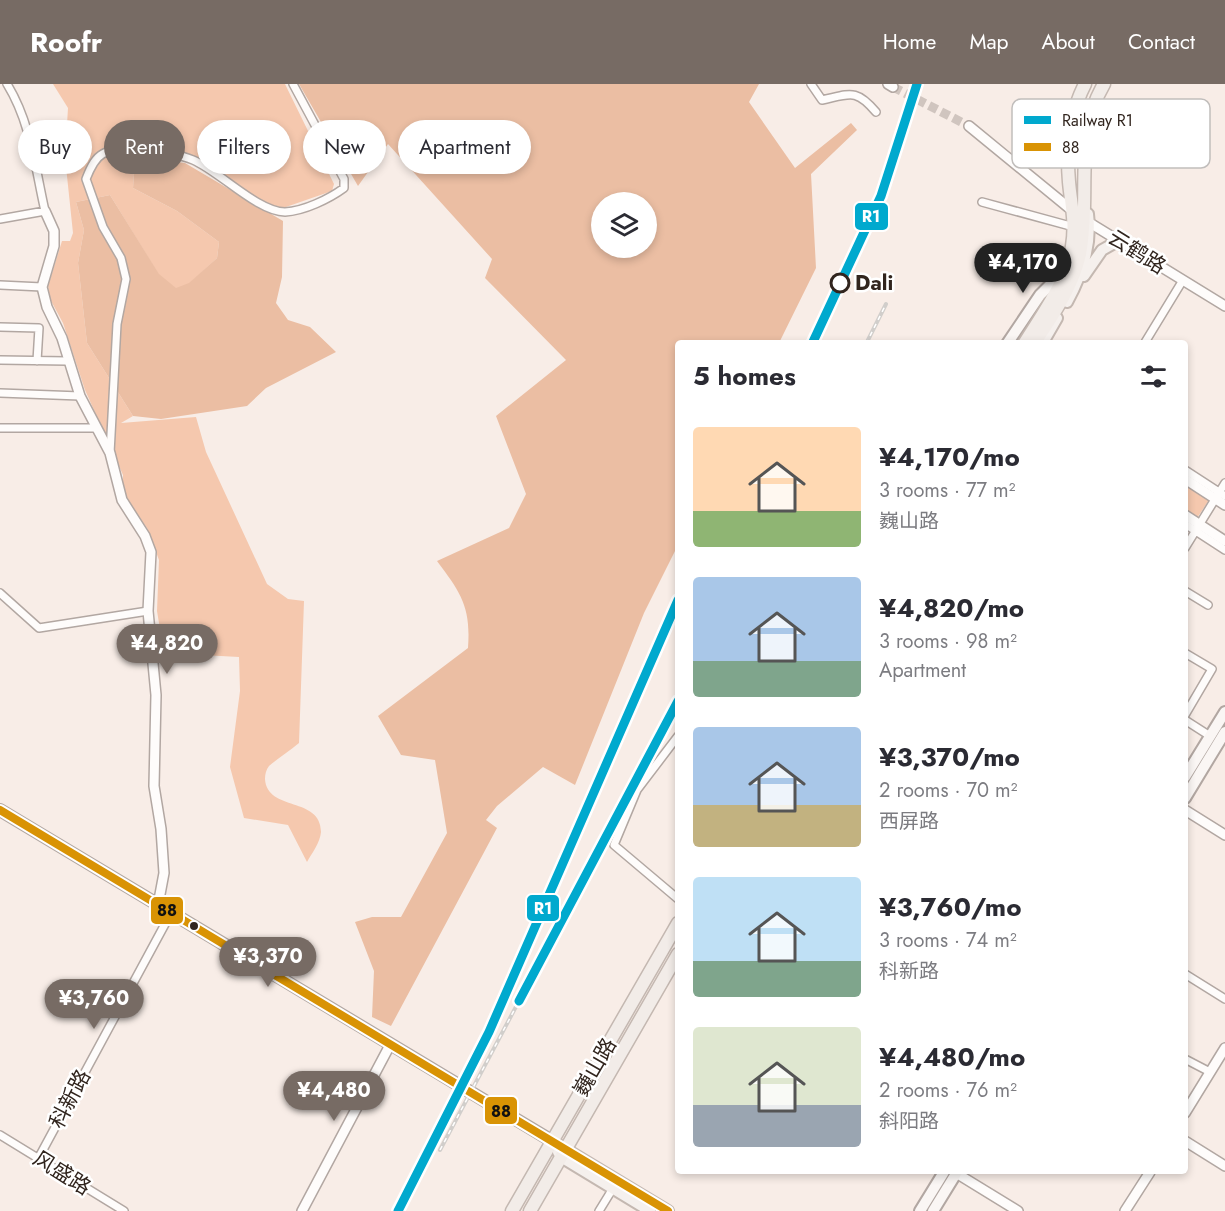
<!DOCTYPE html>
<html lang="en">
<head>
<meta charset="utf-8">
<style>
  body { margin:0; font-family:Jost,"Noto Sans SC",sans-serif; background:#f7f7f7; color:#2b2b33; height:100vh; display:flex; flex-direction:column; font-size:22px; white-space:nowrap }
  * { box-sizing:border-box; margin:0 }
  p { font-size:20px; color:#7c7c81 }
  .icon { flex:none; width:33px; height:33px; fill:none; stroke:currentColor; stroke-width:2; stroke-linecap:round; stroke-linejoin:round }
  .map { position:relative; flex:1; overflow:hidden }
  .drawer { position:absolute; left:675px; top:256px; width:513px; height:834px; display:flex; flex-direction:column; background:#fff; border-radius:6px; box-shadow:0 3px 9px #0003 }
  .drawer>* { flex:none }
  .top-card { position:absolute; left:18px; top:36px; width:567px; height:54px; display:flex; gap:12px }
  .buttons { position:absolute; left:591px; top:108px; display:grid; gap:12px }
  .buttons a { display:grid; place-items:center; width:66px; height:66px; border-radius:50%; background:#fff; box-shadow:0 3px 9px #0003; font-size:30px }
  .price { position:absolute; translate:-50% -51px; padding:0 14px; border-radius:21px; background:#776b64; color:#fff; font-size:20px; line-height:39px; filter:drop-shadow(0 2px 3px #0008) }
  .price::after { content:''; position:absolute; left:50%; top:36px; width:18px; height:14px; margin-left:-9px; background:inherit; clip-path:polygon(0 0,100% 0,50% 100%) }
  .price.current { background:#222; color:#fff }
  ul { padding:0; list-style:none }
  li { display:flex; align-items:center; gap:18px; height:150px; padding:0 18px }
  li span { display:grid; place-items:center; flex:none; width:168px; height:120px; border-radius:6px; color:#555 }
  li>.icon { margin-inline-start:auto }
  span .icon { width:72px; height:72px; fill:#fffc; stroke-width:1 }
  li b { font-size:26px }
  h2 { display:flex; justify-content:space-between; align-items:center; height:72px; padding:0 18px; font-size:26px }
  .tag { padding:0 21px; border-radius:27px; background:#fff; box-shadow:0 3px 9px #0003; font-size:21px; line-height:54px }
  .tag.current { background:#776b64; color:#fff }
  header { display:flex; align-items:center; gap:36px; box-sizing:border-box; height:84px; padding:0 30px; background:#776b64; color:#fff }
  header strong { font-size:28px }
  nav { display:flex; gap:33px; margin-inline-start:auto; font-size:21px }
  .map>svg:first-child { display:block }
  .green { fill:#f5c8ae }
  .forest { fill:#ebbea3; fill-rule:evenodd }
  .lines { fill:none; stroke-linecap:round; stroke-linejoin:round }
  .tertiary-tunnel { stroke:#d0c5bf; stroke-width:9; stroke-dasharray:9 4.5; stroke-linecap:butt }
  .minor-casing { stroke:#b2a7a2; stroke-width:10 }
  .tertiary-casing { stroke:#b2a7a2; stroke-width:12 }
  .secondary-casing { stroke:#b2a7a2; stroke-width:14 }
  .primary-casing { stroke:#c4b8b1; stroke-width:14 }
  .trunk-casing { stroke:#c4b8b1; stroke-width:15 }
  .minor { stroke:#fefcfb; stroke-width:7 }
  .tertiary { stroke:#fefcfb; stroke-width:9 }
  .secondary { stroke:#faf6f4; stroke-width:10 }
  .primary { stroke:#f5f0ed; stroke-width:10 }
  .trunk { stroke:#f2ece8; stroke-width:12 }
  .rail-casing { stroke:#d1cecb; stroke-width:4 }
  .rail { stroke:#fff; stroke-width:1.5; stroke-dasharray:4.5; stroke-linecap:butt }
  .bus-1-casing { stroke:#fff; stroke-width:12 }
  .bus-1 { stroke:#d99304; stroke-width:8 }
  .rail-1-casing { stroke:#fff; stroke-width:14 }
  .rail-1 { stroke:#00a9ce; stroke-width:9 }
  .stop-dot { fill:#fff; stroke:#31251e; stroke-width:3 }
  .bus-dot { fill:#31251e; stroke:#fff; stroke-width:2 }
  .labels { text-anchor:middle; stroke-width:5; stroke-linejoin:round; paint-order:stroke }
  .street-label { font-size:21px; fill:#31251e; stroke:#fff }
  .stop-label { font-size:21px; font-weight:bold; fill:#31251e; stroke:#fff; text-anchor:start }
  .key { fill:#fff; stroke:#c1bebc; stroke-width:1.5 }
  .key-label { font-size:16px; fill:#31251e }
  .line-badge { stroke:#fff; stroke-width:2 }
  .badge-label { font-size:16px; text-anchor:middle; font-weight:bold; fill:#fff }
  .pale-badge-label { font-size:16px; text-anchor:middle; font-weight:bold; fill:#111 }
</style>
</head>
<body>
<header>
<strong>Roofr</strong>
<nav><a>Home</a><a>Map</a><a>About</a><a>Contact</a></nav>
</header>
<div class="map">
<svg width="1225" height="1127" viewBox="0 0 1225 1127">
  <rect width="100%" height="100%" fill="#f8ede7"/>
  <path class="green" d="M53 0H285L334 100 332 107 283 124 265 119 199 75 172 68 169 77 134 89 133 104 177 127 219 158 217 174 189 200 176 205 159 191 110 111 76 118 84 146 78 179 87 259 133 332 121 339 196 333 206 368 267 500 288 515 304 517 299 659C290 667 278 674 269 682 266 686 265 690 265 695 267 728 321 712 321 748 320 759 312 769 307 778L288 741 244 734 230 683 240 607 239 573 164 569 157 527 159 476 147 444 123 410V391L85 306 63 239 50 215 48 202 62 157H70L73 149 65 73 68 24Z
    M1185 401 1209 416 1195 437 1185 431Z"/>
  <path class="forest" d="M299 0H759L749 18 795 84 851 39 857 46 811 90 816 184 779 259 678 260V461L644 529 575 701 543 683 497 722 486 736 497 744 391 942 372 933 374 887 355 838 372 833H401L447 749 435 676 401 671 378 632 468 564C471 523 461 509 437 477L509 444 526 410 496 332 566 276 485 194 492 175 388 60 358 102ZM602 118H646V164H602Z
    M169 77 185 79 283 137 282 193 276 219 288 236 310 243 336 268 266 304 247 322 161 335 133 332 87 259 78 179 84 146 76 118 110 111 159 190 176 204 189 199 217 174 219 158 177 127 133 104 134 89Z"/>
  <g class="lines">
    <path class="tertiary-tunnel" d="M893 3 969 42"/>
    <g class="minor-casing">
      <path id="minor" d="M811 0 822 16C850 10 856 4 876 28
        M982 118 1074 143
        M0 135 45 127C35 83 31 39 7 0
        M0 201 42 203
        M0 243 39 244 37 277
        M1144 260 1183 196
        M0 276 67 277
        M0 309 80 312
        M0 344H96
        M110 369 117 240 126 195 121 174 103 143 86 95C97 67 104 65 134 67 153 69 175 68 193 76 219 87 258 128 285 128 304 127 329 115 344 104V95L293 0
        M1185 386 1225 412
        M1185 440 1225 466
        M1185 464 1225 399
        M1185 507 1208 521
        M0 509 39 544 148 527
        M1185 569 1212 585 1185 631
        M1185 636 1210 652
        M678 652 637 706 614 761 678 815
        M1185 890 1225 915
        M1185 975 1210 988
        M0 1051 124 1127
        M38 1075 171 829
        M599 1127 615 1101"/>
    </g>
    <g class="tertiary-casing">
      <path id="tertiary" d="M888 0 893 3
        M969 42 1074 128
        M45 127 54 147V162L42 203 47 223 62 254 80 312 110 369 122 416 145 452 151 468 148 527 156 611 154 702 161 745 164 789 158 821
        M1085 136 1225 222
        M1185 395 1225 421
        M1185 431 1225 457
        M1185 726 1225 751
        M1185 1029 1225 964
        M1185 1057 1225 1082
        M956 1089 1018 1127
        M302 1127 390 961
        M1125 1127 1150 1088"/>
    </g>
    <g class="secondary-casing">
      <path id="secondary" d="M1007 260 1040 211 1066 185
        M1185 693 1225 628
        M1185 714 1225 648
        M0 726 552 1057
        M920 1127 944 1088
        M933 1127 957 1088"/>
    </g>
    <g class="primary-casing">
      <path id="primary" d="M1084 192 1102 166 1118 157
        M1067 218C1082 191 1092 162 1088 130
        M1042 260 1057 234
        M552 1057 668 1127
        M558 1068 561 1073 650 1127"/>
    </g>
    <g class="trunk-casing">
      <path id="trunk" d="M1024 260C1043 229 1067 198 1072 162 1076 139 1071 120 1069 98 1066 64 1069 31 1085 0
        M1034 260C1052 232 1073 203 1080 170 1091 113 1073 52 1104 0
        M512 1127 678 839
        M530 1127 678 870"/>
    </g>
    <use href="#minor" class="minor"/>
    <use href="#tertiary" class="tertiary"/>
    <use href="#secondary" class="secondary"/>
    <use href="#primary" class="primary"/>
    <use href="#trunk" class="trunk"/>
    <g class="rail-casing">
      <path id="rail" d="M812 260 881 112 917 0
        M866 260 886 220
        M440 1066 678 617
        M398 1127 489 948 678 516"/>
    </g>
    <use href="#rail" class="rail"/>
    <g class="bus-1-casing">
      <path id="bus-1" d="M0 726 668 1127"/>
    </g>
    <use href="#bus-1" class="bus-1"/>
    <g class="rail-1-casing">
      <path id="rail-1" d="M812 260 881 112 917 0
        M519 917 678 617
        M398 1127 489 948 678 516"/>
    </g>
    <use href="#rail-1" class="rail-1"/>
  </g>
  <circle class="stop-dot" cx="840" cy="199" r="9"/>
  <circle class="bus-dot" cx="194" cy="842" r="5"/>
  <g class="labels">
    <g class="street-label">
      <text transform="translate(1137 168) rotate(32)" y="7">云鹤路</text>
      <text transform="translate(595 983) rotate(-60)" y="7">巍山路</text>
      <text transform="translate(70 1015) rotate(-62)" y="7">科新路</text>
      <text transform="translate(62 1089) rotate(32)" y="7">风盛路</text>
    </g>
    <g class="stop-label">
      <text x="855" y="206">Dali</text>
    </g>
  </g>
  <rect x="1012" y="15" width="198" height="69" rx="9" class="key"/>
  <rect x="1024" y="32" width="27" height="8" fill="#00a9ce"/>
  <rect x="1024" y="59" width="27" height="8" fill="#d99304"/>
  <g class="key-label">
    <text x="1062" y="42">Railway R1</text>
    <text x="1062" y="69">88</text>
  </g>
  <g class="line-badge">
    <rect x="854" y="118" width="35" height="29" rx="6" fill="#00a9ce"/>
    <rect x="526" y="810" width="34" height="28" rx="6" fill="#00a9ce"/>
    <rect x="150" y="812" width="34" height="29" rx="6" fill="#d99304"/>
    <rect x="484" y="1012" width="34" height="29" rx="6" fill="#d99304"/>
  </g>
  <g class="badge-label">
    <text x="871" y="138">R1</text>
    <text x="543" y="830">R1</text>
  </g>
  <g class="pale-badge-label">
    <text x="167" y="832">88</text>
    <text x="501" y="1033">88</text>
  </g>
</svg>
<div class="buttons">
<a><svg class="icon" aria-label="layers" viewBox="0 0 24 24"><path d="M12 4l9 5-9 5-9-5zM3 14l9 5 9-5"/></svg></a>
</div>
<b class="price current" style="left:1023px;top:210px">¥4,170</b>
<b class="price" style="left:167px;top:591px">¥4,820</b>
<b class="price" style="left:268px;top:904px">¥3,370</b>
<b class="price" style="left:94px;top:946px">¥3,760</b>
<b class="price" style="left:334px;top:1038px">¥4,480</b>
<div class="top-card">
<a class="tag">Buy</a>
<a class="tag current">Rent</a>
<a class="tag">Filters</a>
<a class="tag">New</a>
<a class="tag">Apartment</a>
</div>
<section class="drawer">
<h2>5 homes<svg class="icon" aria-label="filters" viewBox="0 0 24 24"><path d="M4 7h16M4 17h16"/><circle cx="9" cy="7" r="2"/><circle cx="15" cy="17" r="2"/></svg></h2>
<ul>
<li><span style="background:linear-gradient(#ffd9b3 70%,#8fb573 0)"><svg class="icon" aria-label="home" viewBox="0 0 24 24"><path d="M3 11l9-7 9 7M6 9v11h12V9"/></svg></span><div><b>¥4,170/mo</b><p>3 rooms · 77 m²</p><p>巍山路</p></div></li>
<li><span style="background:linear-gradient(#a9c7e8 70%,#7fa58c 0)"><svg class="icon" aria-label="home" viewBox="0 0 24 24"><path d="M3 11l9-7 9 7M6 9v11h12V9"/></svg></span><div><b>¥4,820/mo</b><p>3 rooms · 98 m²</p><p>Apartment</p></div></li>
<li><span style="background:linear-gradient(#a9c7e8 65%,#c2b280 0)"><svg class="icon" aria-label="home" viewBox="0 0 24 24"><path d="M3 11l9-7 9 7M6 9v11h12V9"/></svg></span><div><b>¥3,370/mo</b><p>2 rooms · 70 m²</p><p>西屏路</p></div></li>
<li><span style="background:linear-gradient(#bfe0f5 70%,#7fa58c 0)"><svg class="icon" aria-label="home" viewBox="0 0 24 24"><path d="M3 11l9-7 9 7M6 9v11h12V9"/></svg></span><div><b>¥3,760/mo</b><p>3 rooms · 74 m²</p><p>科新路</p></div></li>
<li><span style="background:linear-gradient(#dfe7d0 65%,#9aa5b1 0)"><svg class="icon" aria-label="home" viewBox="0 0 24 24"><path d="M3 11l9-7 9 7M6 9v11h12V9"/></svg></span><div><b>¥4,480/mo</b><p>2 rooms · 76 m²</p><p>斜阳路</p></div></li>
</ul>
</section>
</div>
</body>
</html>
